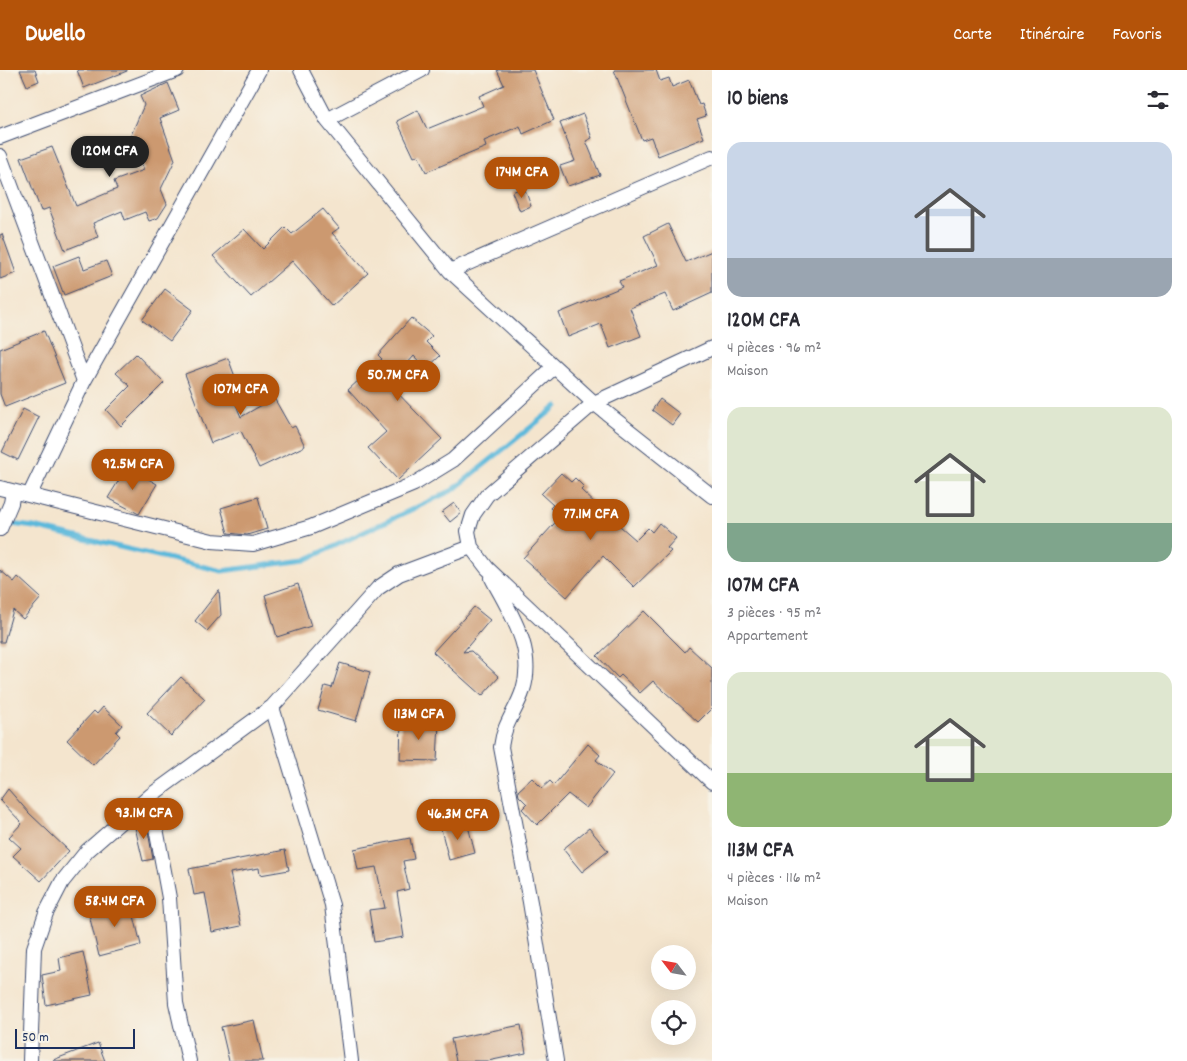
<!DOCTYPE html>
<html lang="fr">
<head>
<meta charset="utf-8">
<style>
  body { margin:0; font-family:Dekko,sans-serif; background:#f7f7f7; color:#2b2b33; height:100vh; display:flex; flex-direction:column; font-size:19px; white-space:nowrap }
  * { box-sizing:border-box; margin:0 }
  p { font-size:16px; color:#7c7c81 }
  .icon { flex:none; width:28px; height:28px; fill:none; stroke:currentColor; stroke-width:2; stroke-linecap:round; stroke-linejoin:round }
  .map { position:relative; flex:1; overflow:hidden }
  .drawer { display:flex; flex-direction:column; background:#fff; width:475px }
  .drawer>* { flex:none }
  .needle { width:32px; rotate:301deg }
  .buttons { position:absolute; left:651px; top:875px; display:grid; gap:10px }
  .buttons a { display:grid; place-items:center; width:45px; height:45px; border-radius:50%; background:#fff; box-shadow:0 5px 20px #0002; font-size:25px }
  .scale { position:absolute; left:15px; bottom:12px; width:120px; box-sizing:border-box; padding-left:5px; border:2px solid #1b2f5e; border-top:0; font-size:14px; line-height:18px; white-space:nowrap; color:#1b2f5e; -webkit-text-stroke:4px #f7f3e8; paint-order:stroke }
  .price { position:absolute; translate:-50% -42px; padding:0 11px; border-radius:18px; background:#b45309; color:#fff; font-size:16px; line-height:32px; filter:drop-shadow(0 1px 2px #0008) }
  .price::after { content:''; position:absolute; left:50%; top:30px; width:15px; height:11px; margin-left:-8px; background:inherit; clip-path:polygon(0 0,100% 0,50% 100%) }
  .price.on { background:#222; color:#fff }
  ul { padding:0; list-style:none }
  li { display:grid; align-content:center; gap:10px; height:265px; padding:0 15px }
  li span { display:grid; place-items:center; height:155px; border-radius:15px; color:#555 }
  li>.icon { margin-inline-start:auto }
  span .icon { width:90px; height:90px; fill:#fffc; stroke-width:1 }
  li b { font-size:21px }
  h2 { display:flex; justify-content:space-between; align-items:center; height:60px; padding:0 15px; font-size:21px }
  header { display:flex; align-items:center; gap:30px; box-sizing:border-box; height:70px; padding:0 25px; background:#b45309; color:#fff }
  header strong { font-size:24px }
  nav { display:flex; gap:28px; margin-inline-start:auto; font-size:18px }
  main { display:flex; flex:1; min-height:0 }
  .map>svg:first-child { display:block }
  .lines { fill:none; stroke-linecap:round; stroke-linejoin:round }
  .stream { stroke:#5db9db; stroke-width:5 }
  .building { fill:#cc9970 }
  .minor-casing { stroke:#3c4a6f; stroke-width:16 }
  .minor { stroke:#fff; stroke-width:14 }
</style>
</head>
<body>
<header>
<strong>Dwello</strong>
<nav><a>Carte</a><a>Itinéraire</a><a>Favoris</a></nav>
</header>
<main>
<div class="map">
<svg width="712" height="991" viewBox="0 0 712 991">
  <rect width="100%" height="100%" fill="#f7f3e8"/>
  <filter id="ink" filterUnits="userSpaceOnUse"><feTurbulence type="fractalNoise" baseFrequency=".02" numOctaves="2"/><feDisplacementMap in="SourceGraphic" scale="10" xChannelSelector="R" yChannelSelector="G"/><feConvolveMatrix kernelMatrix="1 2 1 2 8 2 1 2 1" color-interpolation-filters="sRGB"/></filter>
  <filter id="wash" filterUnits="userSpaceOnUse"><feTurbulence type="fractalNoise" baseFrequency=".0096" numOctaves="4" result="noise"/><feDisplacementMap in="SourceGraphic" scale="20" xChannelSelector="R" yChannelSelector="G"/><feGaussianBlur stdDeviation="1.12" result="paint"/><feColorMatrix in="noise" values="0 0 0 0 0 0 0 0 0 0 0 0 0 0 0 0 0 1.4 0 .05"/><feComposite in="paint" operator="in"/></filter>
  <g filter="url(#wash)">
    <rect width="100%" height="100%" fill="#f4e5ce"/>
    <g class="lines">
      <path class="stream" d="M4 453 34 457 222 501 305 490 453 420 557 336"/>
    </g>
    <g id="blocks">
      <path class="building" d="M20 0H35L39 11 27 16Z
        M77 0H127V1L84 18Z
        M497 0H533L554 50 523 64 520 56 484 71 486 77 426 102 418 85 414 87 397 51 418 40 427 59 483 36 479 26 504 15Z
        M614 0H656L660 11 669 8 672 17 689 10 699 35 702 34 706 46 697 49 704 68 658 86 651 67 642 70Z
        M168 13 179 40 160 48 175 90 161 119 167 134 158 148 149 151 145 142 125 150 122 141 93 153 98 167 65 180 49 138 41 141 21 88 52 77 76 136 117 119 114 111 144 100 131 65 144 35 140 26Z
        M583 44 592 68 586 71 600 105 568 116 560 96 575 91 560 53Z
        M524 117 531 136 520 141 512 122Z
        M323 139 339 158 332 163 368 203 332 236 292 191 251 227 213 186 244 159 263 179 285 157 292 164Z
        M668 154 686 192 712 181V223L673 241 665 224 630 238 641 266 610 278 601 254 568 267 559 243 622 217 619 211 658 195 644 166Z
        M2 164 16 203 0 209V165Z
        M79 186 84 199 106 191 112 206 64 225 53 196Z
        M165 219 193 240 170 271 142 250Z
        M411 248 432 266 426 272 440 286 426 299 414 286 389 314 442 369 398 410 368 378 386 362 348 320 382 289 378 285Z
        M44 261 65 313 5 337 0 324V279Z
        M136 284 164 313 121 356 106 340 130 316 116 303Z
        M228 288 237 312 228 315 241 347 274 328 291 358 295 356 305 376 259 398 241 361 211 373 185 304Z
        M660 329 680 344 672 355 652 340Z
        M23 339 39 347 18 390 2 382Z
        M127 397 157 414 139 444 108 428Z
        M561 403 571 412 575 408 584 417 581 420 600 438 603 435 615 445 612 449 636 470 648 458 652 462 659 453 676 468 667 478 671 481 634 517 603 486 567 527 523 488 563 444 561 442 558 445 550 438 553 435 541 424Z
        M258 427 267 459 247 465 228 463 221 438Z
        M454 433 461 443 450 452 442 442Z
        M0 500 14 512 18 507 41 528 23 549 13 540 4 572H0Z
        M298 514 311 556 277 567 265 525Z
        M219 520 221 545 207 561 195 551Z
        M474 537 490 550 463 582 471 581 499 607 482 626 433 582Z
        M644 541 685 582 689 577 712 598V638L698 652 653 611 640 623 621 605 618 608 597 586Z
        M340 593 370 602 356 651 318 640 325 616 332 618Z
        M181 607 205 629 171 666 147 643Z
        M103 637 122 655 116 662 120 666 93 695 67 670 94 641 97 644Z
        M401 650 439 652 437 691 400 690Z
        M588 674 600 685 596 690 613 704 586 738 568 724 537 755 522 739 527 734 519 726 518 721 532 708 542 718 550 711 554 715Z
        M8 719 29 743 69 781 41 811 13 786 21 778 9 767 22 753 0 730Z
        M146 750 153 789 143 791 134 753Z
        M467 752 475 783 449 790 441 759Z
        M589 758 608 781 582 802 563 779Z
        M410 768 414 789 403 791 409 819 397 822 404 867 374 872 369 840 385 838 376 797 358 800 354 779Z
        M285 780 289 800 260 805 259 798 230 803 241 856 212 862 205 823 194 825 189 799Z
        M130 829 141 875 99 886 88 840Z
        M83 882 92 925 46 935 42 905 61 901 59 888Z
        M254 950 263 991H229L221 957Z
        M521 955 526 983 488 991H456L451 969Z
        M98 973 105 991H54L53 990Z"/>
    </g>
  </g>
  <g filter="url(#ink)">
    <use href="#blocks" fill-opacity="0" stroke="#3c4a6f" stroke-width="1"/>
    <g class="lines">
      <g class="minor-casing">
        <path id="minor" d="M301 0 327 50 450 201 594 333 712 426
          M327 50 422 0
          M0 67 177 0
          M0 86 84 311
          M450 201 712 87
          M712 278 594 333 487 425 473 445 468 461 471 477 487 498 712 712
          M0 418 212 471 253 474 311 457 414 414 453 390 554 297
          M30 424 84 311 259 0
          M0 459 11 433 13 422
          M492 508C510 543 536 579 523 620 516 642 504 652 501 677L530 832 556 991
          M272 637 332 835 351 991
          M150 726 169 828 176 933 189 991
          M30 991 34 878 46 843 62 812 87 781 150 726 272 637 378 518 399 504 471 477"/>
      </g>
      <use href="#minor" class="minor"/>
    </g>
  </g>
</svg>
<div class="buttons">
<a><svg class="needle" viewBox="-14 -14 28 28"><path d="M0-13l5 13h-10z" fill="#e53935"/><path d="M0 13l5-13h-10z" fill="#7c7c81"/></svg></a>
<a><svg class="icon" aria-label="locate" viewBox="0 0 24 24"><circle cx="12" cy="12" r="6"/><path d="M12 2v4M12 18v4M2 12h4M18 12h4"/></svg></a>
</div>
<div class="scale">50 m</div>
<b class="price on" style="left:110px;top:108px">120M CFA</b>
<b class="price" style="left:522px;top:129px">174M CFA</b>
<b class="price" style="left:398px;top:332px">50.7M CFA</b>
<b class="price" style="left:241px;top:346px">107M CFA</b>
<b class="price" style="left:133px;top:421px">92.5M CFA</b>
<b class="price" style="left:591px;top:471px">77.1M CFA</b>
<b class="price" style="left:419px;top:671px">113M CFA</b>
<b class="price" style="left:144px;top:770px">93.1M CFA</b>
<b class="price" style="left:458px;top:771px">46.3M CFA</b>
<b class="price" style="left:115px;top:858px">58.4M CFA</b>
</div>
<section class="drawer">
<h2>10 biens<svg class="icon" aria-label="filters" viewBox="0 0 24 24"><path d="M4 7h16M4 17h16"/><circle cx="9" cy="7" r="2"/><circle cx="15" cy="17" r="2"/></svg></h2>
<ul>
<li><span style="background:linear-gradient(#c9d6e8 75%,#9aa5b1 0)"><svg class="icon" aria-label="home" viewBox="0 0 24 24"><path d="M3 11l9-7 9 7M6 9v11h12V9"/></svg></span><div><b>120M CFA</b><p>4 pièces · 96 m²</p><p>Maison</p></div></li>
<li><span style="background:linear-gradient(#dfe7d0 75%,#7fa58c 0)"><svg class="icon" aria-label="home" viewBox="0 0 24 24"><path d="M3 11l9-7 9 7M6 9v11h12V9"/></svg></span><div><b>107M CFA</b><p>3 pièces · 95 m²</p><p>Appartement</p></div></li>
<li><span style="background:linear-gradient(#dfe7d0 65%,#8fb573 0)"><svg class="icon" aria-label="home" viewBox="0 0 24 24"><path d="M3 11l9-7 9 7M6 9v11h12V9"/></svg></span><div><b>113M CFA</b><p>4 pièces · 116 m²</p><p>Maison</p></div></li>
</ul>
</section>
</main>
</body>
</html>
